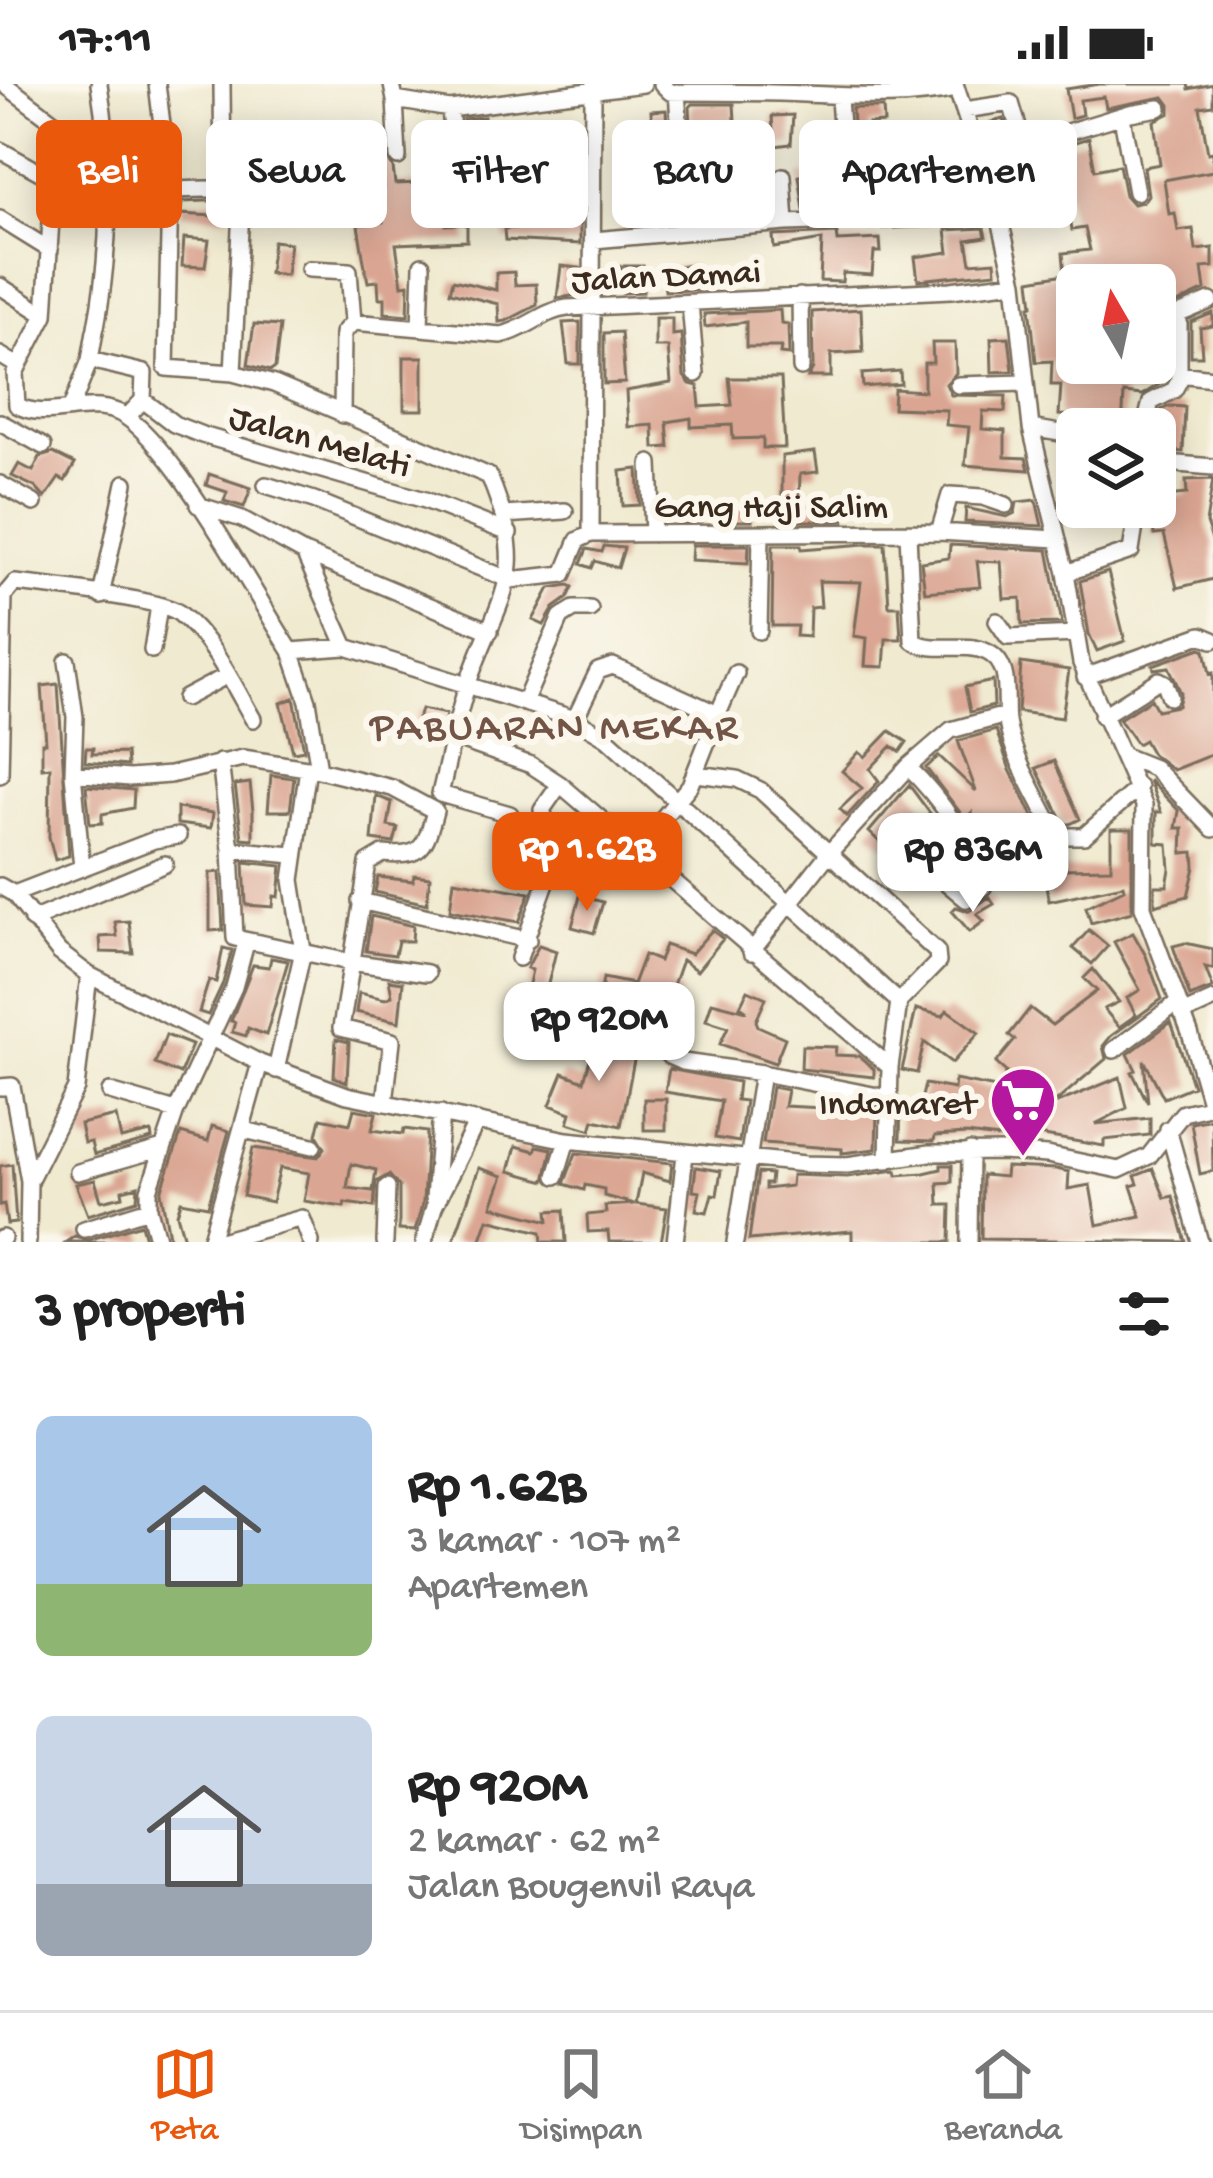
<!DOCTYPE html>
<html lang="id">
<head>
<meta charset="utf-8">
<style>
  body { margin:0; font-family:"Gochi Hand",sans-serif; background:#f2f2f2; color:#222; height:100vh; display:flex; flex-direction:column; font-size:45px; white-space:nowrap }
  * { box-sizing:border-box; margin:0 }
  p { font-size:39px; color:#767676 }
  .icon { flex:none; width:66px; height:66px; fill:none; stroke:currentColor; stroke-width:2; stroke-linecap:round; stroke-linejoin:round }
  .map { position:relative; height:1158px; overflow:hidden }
  .panel { display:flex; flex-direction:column; background:#fff; flex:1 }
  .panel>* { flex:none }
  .banner { position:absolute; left:36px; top:36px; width:1143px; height:108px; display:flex; gap:24px }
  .needle { width:78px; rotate:351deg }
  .buttons { position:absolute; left:1056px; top:180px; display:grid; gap:24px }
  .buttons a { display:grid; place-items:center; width:120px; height:120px; border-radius:18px; background:#fff; box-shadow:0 6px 30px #0003; font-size:60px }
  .price { position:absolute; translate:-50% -102px; padding:0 27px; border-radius:24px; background:#fff; color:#222; font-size:39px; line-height:78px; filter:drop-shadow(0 3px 6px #0008) }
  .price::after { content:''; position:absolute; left:50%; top:72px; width:36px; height:27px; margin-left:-18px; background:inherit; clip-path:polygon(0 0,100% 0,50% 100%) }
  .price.on { background:#ea580c; color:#fff }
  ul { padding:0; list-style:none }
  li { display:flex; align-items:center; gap:36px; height:300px; padding:0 36px }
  li span { display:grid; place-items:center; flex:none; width:336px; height:240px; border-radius:18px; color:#555 }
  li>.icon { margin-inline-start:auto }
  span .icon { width:144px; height:144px; fill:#fffc; stroke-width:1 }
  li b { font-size:51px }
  h2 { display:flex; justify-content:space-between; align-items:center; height:144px; padding:0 36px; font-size:51px }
  .chip { padding:0 42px; border-radius:18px; background:#fff; box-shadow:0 6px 30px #0003; font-size:42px; line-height:108px }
  .chip.on { background:#ea580c; color:#fff }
  .status { display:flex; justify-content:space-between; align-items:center; height:84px; padding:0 60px; background:#fff; direction:ltr }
  .status svg { height:33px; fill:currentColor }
  .dock { display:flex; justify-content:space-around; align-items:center; height:168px; border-top:3px solid #e0e0e0; background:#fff; font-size:33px; color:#767676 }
  .dock a { display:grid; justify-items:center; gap:6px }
  .dock .on { color:#ea580c }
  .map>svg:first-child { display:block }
  .building { fill:#daa592; fill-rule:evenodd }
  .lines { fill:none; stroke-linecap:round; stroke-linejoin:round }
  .minor-casing { stroke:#7a6d5c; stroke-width:20 }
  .minor { stroke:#fff; stroke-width:15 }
  .labels { text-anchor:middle; stroke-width:12; stroke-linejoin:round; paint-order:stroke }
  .street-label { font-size:36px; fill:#3b2a1e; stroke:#fbf7ec }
  .poi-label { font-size:36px; fill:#3b2a1e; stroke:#fbf7ec; text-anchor:end }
  .quarter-label { font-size:42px; letter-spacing:3px; fill:#735547; stroke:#fbf7ec }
</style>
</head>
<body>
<div class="status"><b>17:11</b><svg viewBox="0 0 49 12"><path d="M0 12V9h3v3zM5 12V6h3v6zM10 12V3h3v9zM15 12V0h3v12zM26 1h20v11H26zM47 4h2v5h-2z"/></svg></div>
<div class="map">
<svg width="1213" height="1158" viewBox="0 0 1213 1158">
  <rect width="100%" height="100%" fill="#fbf7ec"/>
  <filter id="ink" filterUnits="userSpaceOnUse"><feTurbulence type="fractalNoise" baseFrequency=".00833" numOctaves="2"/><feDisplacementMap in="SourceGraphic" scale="24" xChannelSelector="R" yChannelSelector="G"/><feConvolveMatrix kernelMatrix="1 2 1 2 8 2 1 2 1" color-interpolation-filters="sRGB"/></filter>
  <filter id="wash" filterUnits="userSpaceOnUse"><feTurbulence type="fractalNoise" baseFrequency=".004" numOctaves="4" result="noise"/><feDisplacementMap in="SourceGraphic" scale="48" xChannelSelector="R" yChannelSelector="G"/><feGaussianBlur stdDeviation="2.7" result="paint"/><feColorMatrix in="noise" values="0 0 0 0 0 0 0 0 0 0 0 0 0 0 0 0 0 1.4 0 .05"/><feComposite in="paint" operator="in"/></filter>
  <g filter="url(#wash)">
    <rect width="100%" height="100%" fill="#f0ead0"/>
    <g id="blocks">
      <path class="building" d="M1100 0H1188L1189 5 1213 0V21L1200 23 1208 69 1213 68V87L1164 96 1169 130 1175 129 1178 147 1193 145 1196 166 1213 164V183L1202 184 1205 206 1164 225 1162 208 1155 210V201H1107L1106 196 1077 199V211L1069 212 1075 241 1077 291 1104 293 1110 279H1155V254H1167V289H1162L1161 299 1142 311 1124 309 1122 345H1095L1097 333 1059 331 1061 301H1051L1052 277 1036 278 1030 222 1033 221 1030 196 1065 190 1063 169 1090 166 1085 144 1072 146 1067 111 1052 113 1043 68 1089 54 1095 86 1119 81 1125 111 1133 120 1143 118 1148 111 1144 83 1160 80 1154 37 1170 29V21L1164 13 1106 24 1104 13 1080 16 1082 31 1071 34 1066 5Z
        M693 20H734L738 86 698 89 697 69H693L690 23Z
        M852 24H883L884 39 869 40 873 83 856 85Z
        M666 26 669 72 655 74 651 27Z
        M793 31 791 60 774 62 772 32Z
        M484 33 487 82 468 85 463 35Z
        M1003 35 1011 60 1023 69 1025 76 1002 81 991 38Z
        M526 51V65L551 63 552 75 511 80 510 52Z
        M382 63 393 84 395 100 420 99V82H443L446 141 467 140V157L396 160 402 201 409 200 408 231 385 229V214H379L378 197 368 198 363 172 358 141 383 138V96L372 97 369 76V71L382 69Z
        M553 89 581 90V106L570 107 572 113 557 116V137L580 139V160L505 156 504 145 543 142 542 115H537L536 105 503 107 502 100Z
        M819 89 823 126H804L799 92Z
        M975 101 978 121 945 122 943 106Z
        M229 116V133L181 130 182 118Z
        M984 144 986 153 967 156 971 179 995 177 996 188 918 196 915 173 949 168 946 146Z
        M837 149 838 157 880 155 881 168H874L872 191 843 189 842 198 820 197 822 156 774 164 773 152Z
        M184 154 209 156 205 183 182 182Z
        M273 157 290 159 286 191 269 189Z
        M692 181 697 199 717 196 719 205 665 207 662 184Z
        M561 182 580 184V211L557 214Z
        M621 182H643V208L622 209Z
        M514 188 515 201 536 200 537 221 506 237 499 238 498 220 450 208 453 196 496 206V189Z
        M861 225 863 268 831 270V293H808L813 284 812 228Z
        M780 226 781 239 788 240 789 271 780 270 781 263H746V238L705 243 704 230Z
        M1213 229V242L1200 244 1202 272H1191V238Z
        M655 234H672V251L681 250 684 292 690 300 698 302 700 323 732 321 729 294H781L785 364H763V354L733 355 732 341 691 343V334L667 338 669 363 654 364 653 341 628 343 626 307 671 299 668 263H655Z
        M580 238V280H568L563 239Z
        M254 240 280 242 275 284 271 287 248 281Z
        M621 248 625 299 604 300V249Z
        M1009 253 1013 287 992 288 991 254Z
        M932 259H955L956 289 946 300 951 311 1006 312 1005 328 983 327 982 345 1005 347V373L1026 374 1029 386 965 381 969 343 946 341 947 326 893 324 894 305 924 307V279H933Z
        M404 273H423V326H404Z
        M900 287 901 300 863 303 862 290Z
        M1170 322 1185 323 1183 368 1155 366 1161 326Z
        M815 368 818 388 800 390 799 424 844 420V437H782V372Z
        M53 369 75 380 65 397 59 394 45 414 35 403 12 392 19 380 33 387 40 373Z
        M638 385 640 421 623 422 621 387Z
        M209 390 251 404 244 423 224 417 227 408 206 401Z
        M1213 395 1206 439 1213 459V495L1177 504 1164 450 1154 451 1151 423H1155V413L1187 410 1186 396Z
        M1036 416 1042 442 965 438 966 424 1007 433 1015 429 1017 418Z
        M715 422H752V437H715Z
        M866 460H885L889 522H899L901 555H886L884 583 865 582 867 554 854 552 861 498 819 497 821 523 810 524 809 553 796 552 797 542H772L773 461H801L802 465Z
        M692 461H749L748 479 691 476Z
        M950 461 1048 466 1062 539 1022 540 1021 514 1004 515 1001 478 977 477 980 503 925 508 921 478 949 474Z
        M604 462 624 464 618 484 595 477 592 484 581 480 587 465 602 468Z
        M1108 488 1125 557 1097 567 1089 550 1080 497Z
        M569 501 573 503 568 514 554 524 544 541 533 536 550 504Z
        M1201 564 1205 566 1210 590 1213 589V670L1173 686 1152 670 1144 656 1137 660 1119 635 1151 615 1157 626 1178 622 1181 609 1169 583 1154 585 1153 581Z
        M1021 579 1069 586 1062 634 1018 628Z
        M993 597 994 622 970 628 965 603Z
        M58 600 69 772 55 776 49 753 50 683 42 684V659H46L42 602Z
        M294 614 304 666 293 668 281 619Z
        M421 625 446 630 439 661 423 659 425 641 417 639Z
        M996 646 1010 686 1038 742 1022 746 1020 739 993 746 995 753 984 755 972 728 965 735 926 684 939 672 976 707 958 657Z
        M890 647 907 658 900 668 892 662 870 685 879 697 847 732 840 725 862 704 842 687 859 668 865 673Z
        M86 664H93L92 670 126 669 127 682 85 678Z
        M1054 677 1080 735 1070 740H1064L1036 684Z
        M271 691 294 694 290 727H268Z
        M1149 696 1179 727 1176 744H1183L1182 769 1194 768 1195 783 1188 812 1155 821V802H1167L1170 785 1168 760 1156 759V728H1161Z
        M250 699 253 727V755L242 754 235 701Z
        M909 701 953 760 958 771 953 776 926 746 912 763 894 749 885 763 869 748Z
        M86 702 134 706 133 724 102 730V739L90 740Z
        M376 712 392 718 388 742 398 744 394 759 372 756Z
        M177 724 213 729 211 744 177 740Z
        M1111 745H1132V828L1091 839 1086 823 1124 805 1123 801 1049 817 1044 791 1011 801 1006 783 992 787 990 779 1050 764H1057L1063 785 1111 784Z
        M244 778 282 782 279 813 274 812 273 823 246 821Z
        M220 788 223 846 210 847V789Z
        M414 791 430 793 427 820 375 808 378 793 413 797Z
        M454 796 530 809 519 838 450 826Z
        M580 812 603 818 594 849 572 843Z
        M989 813 994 820 977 830 984 837 970 848 952 827 956 823 969 827Z
        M371 832 413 842 412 857H398L395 871 366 867Z
        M129 837 133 869 101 868 100 853 117 852 115 838Z
        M712 846 723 855 697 887 682 876 672 904 681 907 668 948 652 937 657 926 622 916 620 926 599 921 603 894 633 900 644 871 659 877 665 861 691 870Z
        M1089 846 1108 862 1092 880 1073 864Z
        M1133 849 1146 872 1162 915 1111 952 1103 962 1106 975 1052 1021 1120 993 1127 1024 1095 1040 1150 1034V1051L1104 1056V1062L1026 1049 1028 1036 1005 1034 999 1054 967 1050 935 1052 934 1057 900 1056 901 1019 920 1021 925 1000 954 1005 955 996 1001 1005 1006 988 996 979 1015 956 1009 951 1030 924 1052 941 1097 907 1084 894 1093 885 1119 918 1104 925 1119 943 1136 931 1127 914 1140 906 1114 858Z
        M1185 859 1213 865V885L1205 883 1213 904 1190 913 1173 862Z
        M539 861 556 867 546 908 528 904 532 886 527 884Z
        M223 864 232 866 223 899 208 931 199 928 209 896 216 898Z
        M271 874 288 877 266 951 248 944 246 952 232 948 235 938 231 937 253 881 269 883Z
        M389 896 403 898 399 938 356 928 359 909 385 915 392 912Z
        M748 906 766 914 756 937 758 942 785 954 775 979 720 960 728 943 706 936 712 918 747 927 740 922Z
        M916 925 943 932 947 926 979 949 952 979 924 958 917 989 902 986Z
        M1171 938 1193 1002 1164 1014 1144 976 1148 1019 1132 988 1136 986 1128 970Z
        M598 946 635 956V971L621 1042 594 1036 591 1046 568 1039 571 1029 550 1021 563 989 584 997Z
        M166 951 192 961 180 990 155 980Z
        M336 955 349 958 347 998 334 993Z
        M802 962 836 963 835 971 859 972 874 985V993L801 985Z
        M669 985 738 998 736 1016 745 1017 739 1058 715 1054 721 1017 665 1008Z
        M772 1003 787 1006 784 1022 843 1025V1017L877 1024 876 1065 842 1069V1065L763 1059Z
        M644 1015H666V1046H644Z
        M354 1025 376 1029 372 1046 403 1050 404 1045 427 1048 423 1118 415 1147 399 1146V1102L389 1091 376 1098 374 1123 345 1119 344 1123 304 1117 309 1089 280 1084 272 1118 243 1112 253 1064 318 1073 325 1064 317 1051 321 1034 350 1040ZM351 1080 376 1086 373 1107 347 1104Z
        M116 1032 121 1055 151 1048 152 1055 94 1071 91 1058 84 1059 80 1040Z
        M1212 1035 1213 1087 1200 1090 1191 1039Z
        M212 1042 229 1047 208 1122 181 1117 177 1130 185 1158H170L161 1108 181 1049 208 1057Z
        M516 1062 535 1067 537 1062 552 1065 545 1097 509 1087Z
        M576 1069 672 1079 670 1097 642 1089 636 1120 667 1124 661 1158H609L608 1147 588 1148 587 1131 606 1129 605 1122 634 1120 604 1112V1105L585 1101 584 1106 564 1100Z
        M12 1080 16 1139 7 1140 4 1120 0 1121V1082Z
        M941 1081H952V1098L938 1099 939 1121H951L950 1158H852V1147L749 1156 758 1089 771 1090 770 1100H765V1105L791 1102 792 1091 847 1093 896 1086 897 1091 924 1089 941 1085Z
        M696 1083 721 1087 717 1111 712 1110 707 1128 696 1126 700 1108 693 1107Z
        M1006 1083 1056 1085 1069 1088 1068 1105 1090 1101 1097 1141 1141 1132 1131 1102 1138 1100 1135 1092 1153 1085 1165 1114 1173 1112 1186 1158 981 1155 982 1091 1005 1093Z
        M479 1084 503 1092 492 1122 549 1137 548 1127 564 1126 566 1158H542L541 1148 488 1135 480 1158H453Z
        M95 1096 101 1117 123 1112 122 1106 138 1102 137 1116 88 1131 76 1100Z
        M141 1140 146 1158H66L75 1152 88 1156Z"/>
    </g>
  </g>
  <g filter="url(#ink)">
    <use href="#blocks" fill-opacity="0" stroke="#7a6d5c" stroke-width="3"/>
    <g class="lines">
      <g class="minor-casing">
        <path id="minor" d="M4 0 57 40 45 231 15 289 17 321C44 338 85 315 117 328 167 348 257 515 291 567L346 563 575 635 607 654 899 918
          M157 0 170 106 166 284 233 289
          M222 0 223 105
          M662 0 670 8C715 8 760 8 804 10 856 12 905 16 956 5
          M955 0 999 132 1015 198 1031 344 1066 489 1081 579 1144 721 1143 823 1190 949 1211 1022
          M392 1 395 16 450 25 643 0
          M677 8 684 107
          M839 14 844 86
          M395 16 398 73
          M450 25 460 130
          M964 26 1011 19 1022 56 1031 59 1130 29 1159 24
          M1122 33 1136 108
          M0 66 54 96
          M783 92 786 139
          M279 103 280 54 309 46
          M310 105 242 104 233 289 274 300 489 392C531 492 500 508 468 599 456 635 449 673 440 710L510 730
          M108 120 170 106 242 104
          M0 135 50 166
          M594 156 786 139 999 132
          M309 185 349 187 353 238
          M0 202 45 231
          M800 212 801 284
          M690 219 696 290
          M96 243C111 165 112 79 99 0
          M420 243 422 181
          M0 271 18 282
          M90 276 144 289 143 316
          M1179 290 1213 294
          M958 301 1025 299
          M71 324 90 276 95 247
          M342 331 343 249 353 238 501 251C526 246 542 227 567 224L951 206 1015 198
          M127 333 143 316 174 340 202 351 425 416 509 449
          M0 338 43 362
          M1031 344 1077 352
          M1144 345 1151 318 1174 306 1179 297V230L1210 217
          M1155 378 1213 383
          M650 379 653 450
          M0 400 34 419
          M266 401 314 416 510 496 564 490 578 456 591 450 939 448 1057 455
          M198 421 242 435 304 469 490 547
          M504 431 565 427
          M939 448 950 411 983 413 1006 421
          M908 449 913 557C934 570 964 557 987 568 1013 580 1004 615 1007 638 1013 676 1040 716 1056 751
          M591 450 593 4
          M304 469 346 563
          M1066 489 1131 467 1138 423
          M101 512 125 399
          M997 537 1008 553 1077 550
          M759 547 761 450
          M152 566 159 522
          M291 567 308 617 319 686
          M67 577 75 633 73 689 82 784
          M1085 593 1201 551 1213 556
          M185 614 228 591
          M524 619 561 533 574 525H590
          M718 630 736 589
          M1102 632 1159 596 1165 599 1170 613
          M575 635 598 587 613 582 718 630 690 701 635 768
          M454 654 531 681 560 700 890 983
          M1124 672 1154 684 1213 745
          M220 678 231 765 235 854 350 878 427 889
          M908 683 951 646 1006 631
          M73 689 129 694 170 691 243 674 319 686 392 704 435 727C425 763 423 774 383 770L368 779 341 944 392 957 385 1019
          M696 690 737 695 760 706 937 868 938 878 899 918 890 983 888 1076
          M0 691 4 512 15 499C44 502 161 515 179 529 212 555 233 600 253 635
          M231 765 293 771
          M970 771 1049 752H1084L1139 703
          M0 802 14 810 59 868 89 891 260 979 347 1011 567 1056 805 1080 847 1081 930 1069 1002 1068 1047 1071 1119 1086 1149 1072 1183 1029 1213 1022
          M14 810 154 756 178 752
          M360 817 528 856
          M32 836 165 780
          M751 868 829 769 908 683C940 714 973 760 983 803L966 815 935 789
          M519 874 557 768 542 726 560 700
          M584 930 632 941 651 950 669 972 683 978 762 989 888 1014
          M1182 930 1213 916
          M1114 966 1177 919
          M276 986 303 867 292 796 308 684
          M0 1003 12 1002 29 1097
          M110 1008 176 1027
          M1168 1045 1200 1158
          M244 1046 313 1062
          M78 1088 163 1064
          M556 1092 567 1056
          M434 1114 441 1029
          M84 1145 149 1125
          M0 1155 3 1154
          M28 1158 29 1097 76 1004 89 891
          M158 1158 149 1125V1106L176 1027 234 903 246 859
          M210 1158 260 979
          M217 1158 302 1134 311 1158
          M385 1158 387 1103
          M424 1158 434 1123 477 1037
          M675 1158 685 1070
          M735 1158 762 989
          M969 1158 970 1067"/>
      </g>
      <use href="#minor" class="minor"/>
    </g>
  </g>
  <defs>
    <g id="supermarket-pin" transform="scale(3.45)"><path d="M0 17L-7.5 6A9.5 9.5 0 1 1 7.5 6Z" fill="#b5179e" stroke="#fbf7ec"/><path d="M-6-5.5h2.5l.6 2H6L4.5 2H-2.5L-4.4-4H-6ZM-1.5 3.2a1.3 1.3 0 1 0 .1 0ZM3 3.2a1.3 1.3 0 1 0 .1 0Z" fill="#fff"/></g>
  </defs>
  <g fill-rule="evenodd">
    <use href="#supermarket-pin" x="1023" y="1016"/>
  </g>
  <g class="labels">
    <g class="street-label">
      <text transform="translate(666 189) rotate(-3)" y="13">Jalan Damai</text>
      <text transform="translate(321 354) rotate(16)" y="13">Jalan Melati</text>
      <text x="771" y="432">Gang Haji Salim</text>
    </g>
    <g class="poi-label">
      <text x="976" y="1029">Indomaret</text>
    </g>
    <g class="quarter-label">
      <text x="555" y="654">PABUARAN MEKAR</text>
    </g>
  </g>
</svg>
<div class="buttons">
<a><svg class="needle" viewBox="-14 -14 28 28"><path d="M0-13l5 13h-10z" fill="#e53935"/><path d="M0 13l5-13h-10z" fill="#767676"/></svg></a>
<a><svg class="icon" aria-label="layers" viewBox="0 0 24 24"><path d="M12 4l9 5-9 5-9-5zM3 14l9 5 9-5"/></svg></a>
</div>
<b class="price on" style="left:587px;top:830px">Rp 1.62B</b>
<b class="price" style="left:973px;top:831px">Rp 836M</b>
<b class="price" style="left:599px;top:1000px">Rp 920M</b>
<div class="banner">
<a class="chip on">Beli</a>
<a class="chip">Sewa</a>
<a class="chip">Filter</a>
<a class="chip">Baru</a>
<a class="chip">Apartemen</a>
</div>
</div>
<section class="panel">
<h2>3 properti<svg class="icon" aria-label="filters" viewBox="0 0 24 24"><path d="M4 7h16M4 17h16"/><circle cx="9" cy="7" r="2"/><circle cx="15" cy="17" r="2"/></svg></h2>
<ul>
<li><span style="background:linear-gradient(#a9c7e8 70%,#8fb573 0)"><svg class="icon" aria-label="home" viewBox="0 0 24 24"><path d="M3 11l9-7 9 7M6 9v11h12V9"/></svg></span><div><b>Rp 1.62B</b><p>3 kamar · 107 m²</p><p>Apartemen</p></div></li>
<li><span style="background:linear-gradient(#c9d6e8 70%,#9aa5b1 0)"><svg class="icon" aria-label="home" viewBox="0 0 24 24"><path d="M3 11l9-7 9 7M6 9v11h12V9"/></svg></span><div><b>Rp 920M</b><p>2 kamar · 62 m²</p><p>Jalan Bougenvil Raya</p></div></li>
</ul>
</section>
<nav class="dock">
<a class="on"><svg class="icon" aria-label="map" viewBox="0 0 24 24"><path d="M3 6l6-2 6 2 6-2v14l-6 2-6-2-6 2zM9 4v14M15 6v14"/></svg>Peta</a>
<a><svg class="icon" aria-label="saved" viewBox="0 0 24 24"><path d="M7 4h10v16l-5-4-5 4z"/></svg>Disimpan</a>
<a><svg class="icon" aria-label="home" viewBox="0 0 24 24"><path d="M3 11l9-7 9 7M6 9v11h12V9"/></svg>Beranda</a>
</nav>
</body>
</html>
